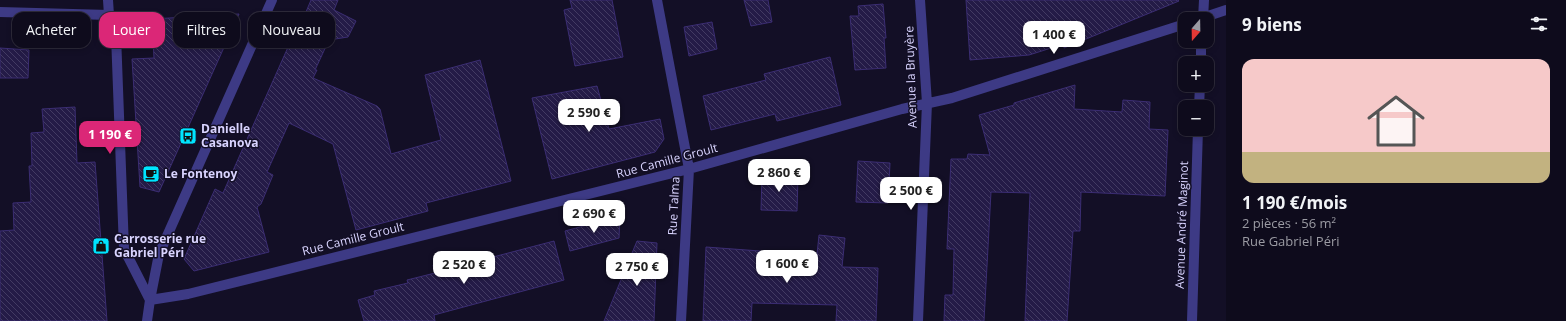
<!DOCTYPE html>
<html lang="fr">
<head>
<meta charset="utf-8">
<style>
  body { margin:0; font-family:"Open Sans",sans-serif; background:#1c1929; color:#f1f3f6; height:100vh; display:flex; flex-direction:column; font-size:15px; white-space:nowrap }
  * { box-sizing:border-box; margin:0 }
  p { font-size:13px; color:#9b9ba3 }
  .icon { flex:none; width:22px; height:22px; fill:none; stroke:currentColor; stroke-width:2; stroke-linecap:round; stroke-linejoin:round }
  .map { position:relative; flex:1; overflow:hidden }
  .drawer { display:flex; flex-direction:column; background:#0e0b1c; width:340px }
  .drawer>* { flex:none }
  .top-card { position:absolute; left:12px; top:12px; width:380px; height:36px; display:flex; gap:8px }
  .needle { width:26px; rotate:200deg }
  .controls { position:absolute; left:1178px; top:12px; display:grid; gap:8px }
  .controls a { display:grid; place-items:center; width:36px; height:36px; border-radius:8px; background:#0e0b1c; box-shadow:0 2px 6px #0003,0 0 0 1px #2e2b3b; font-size:20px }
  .price { position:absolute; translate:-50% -34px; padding:0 9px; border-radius:8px; background:#fff; color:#222; font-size:13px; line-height:26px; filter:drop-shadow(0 1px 2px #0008) }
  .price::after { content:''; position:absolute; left:50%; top:24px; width:12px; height:9px; margin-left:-6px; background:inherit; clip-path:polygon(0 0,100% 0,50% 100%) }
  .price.on { background:#db2777; color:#fff }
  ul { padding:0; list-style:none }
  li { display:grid; align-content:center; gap:8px; height:212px; padding:0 16px }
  li span { display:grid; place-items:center; height:124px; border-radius:12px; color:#555 }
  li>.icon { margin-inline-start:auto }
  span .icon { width:72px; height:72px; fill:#fffc; stroke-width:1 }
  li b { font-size:17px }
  h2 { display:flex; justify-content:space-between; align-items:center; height:48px; padding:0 16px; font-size:17px }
  .tag { padding:0 14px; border-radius:12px; background:#0e0b1c; box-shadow:0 2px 6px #0003,0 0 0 1px #2e2b3b; font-size:14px; line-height:36px }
  .tag.on { background:#db2777; color:#fff }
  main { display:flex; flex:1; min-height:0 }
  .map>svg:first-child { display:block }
  .building { fill:url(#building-back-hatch); stroke:#3b2d73 }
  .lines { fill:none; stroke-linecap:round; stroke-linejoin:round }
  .minor { stroke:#3d3a85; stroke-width:10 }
  .labels { text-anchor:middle; stroke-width:3; stroke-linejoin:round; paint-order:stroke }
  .street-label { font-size:12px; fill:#d9d4ff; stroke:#130f26 }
  .poi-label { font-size:12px; font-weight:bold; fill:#d9d4ff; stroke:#130f26; text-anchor:start }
</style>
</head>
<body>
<main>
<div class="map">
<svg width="1226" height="321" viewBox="0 0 1226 321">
  <defs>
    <pattern id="building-back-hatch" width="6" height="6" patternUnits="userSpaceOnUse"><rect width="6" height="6" fill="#241b47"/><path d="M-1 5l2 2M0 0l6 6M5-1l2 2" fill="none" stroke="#433b63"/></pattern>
  </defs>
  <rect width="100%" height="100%" fill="#130f26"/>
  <path class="building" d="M311 0H338L334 10 356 21 348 37 329 40 315 70H317L313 78 377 106 380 109 391 154 441 140 425 75 480 60 511 181 426 203 428 211 356 230 333 144 289 123 267 172 273 175 261 204 257 207 269 252 194 271 184 259 215 189 223 193 301 18 303 19Z
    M570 0H612L623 57 575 66 564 10 572 8Z
    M744 0H768L772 22 751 26Z
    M966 0H1178L1179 1 1064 48V44L1029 55 970 60Z
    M883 4 886 38H884L886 68 855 70 850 16H859L858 6Z
    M239 14 159 192 140 187 132 59 154 58 152 19Z
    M712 22 717 49 689 56 684 27Z
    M0 48 29 50 28 78H0Z
    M830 57 841 105 777 121 775 114 711 130 703 96 766 80 764 74Z
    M1075 85 1074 109 1122 112 1123 100 1150 102 1149 129 1168 130 1165 196 1081 192 1080 231H1073L1067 321H1025L1030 193 991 192 984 321H944L945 295H953L954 249H947L951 159H967L968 154 990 155 979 115 1014 105V103L1024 100Z
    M597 86 609 129 660 119 664 139 655 152 552 179 532 98Z
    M75 107 77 163 95 162 107 321H0V231L14 230 13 203 31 202 29 166H32L31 133 44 132 42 109Z
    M858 161 890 163 888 203 856 202Z
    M762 174 798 176 797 211 761 210Z
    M620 216 619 238 570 251 565 231Z
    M819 235 845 238 842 267 878 268 876 321H836L837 305 752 303 751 321H703L706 247 760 251V262L816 264Z
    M554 241 564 280 434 315 435 321H364L358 300 375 295 374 291 408 283 407 280 435 273 433 265 472 255 474 262Z
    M637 241 657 243 654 321H604Z"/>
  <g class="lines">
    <path class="minor" d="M108 0 109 15 116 35 124 249 150 300
      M657 0 689 169 681 321
      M0 12 109 15
      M1199 19 1226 10
      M1203 19 1204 0
      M1201 63V41
      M1199 107 1200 85
      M150 300 188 294 689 169 902 109 952 98 1185 24
      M147 321 150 300 159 254 272 0
      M918 321 927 103 920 0
      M1192 321 1198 129"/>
  </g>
  <defs>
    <g id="bus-square" transform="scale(0.9)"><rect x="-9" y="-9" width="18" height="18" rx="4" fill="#00e5ff" stroke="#130f26"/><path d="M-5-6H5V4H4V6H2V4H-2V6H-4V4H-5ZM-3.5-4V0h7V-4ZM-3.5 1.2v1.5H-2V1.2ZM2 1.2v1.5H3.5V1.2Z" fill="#111"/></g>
    <g id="cafe-square" transform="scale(0.9)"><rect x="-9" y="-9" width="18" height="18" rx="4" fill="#00e5ff" stroke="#130f26"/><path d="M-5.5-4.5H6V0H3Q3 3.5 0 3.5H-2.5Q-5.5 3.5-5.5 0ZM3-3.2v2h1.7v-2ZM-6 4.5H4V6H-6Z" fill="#111"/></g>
    <g id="shop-square" transform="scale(0.9)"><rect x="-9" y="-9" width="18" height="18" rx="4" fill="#00e5ff" stroke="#130f26"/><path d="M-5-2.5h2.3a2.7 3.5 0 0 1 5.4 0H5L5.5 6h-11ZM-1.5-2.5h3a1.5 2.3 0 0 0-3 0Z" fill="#111"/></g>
  </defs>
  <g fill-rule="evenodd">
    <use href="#bus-square" x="188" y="136"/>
    <use href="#cafe-square" x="151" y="174"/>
    <use href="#shop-square" x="101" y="246"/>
  </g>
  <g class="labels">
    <g class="street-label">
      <text transform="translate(911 77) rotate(-92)" y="4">Avenue la Bruyère</text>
      <text transform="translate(667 161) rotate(-15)" y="4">Rue Camille Groult</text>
      <text transform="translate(674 206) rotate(-87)" y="4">Rue Talma</text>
      <text transform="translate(1182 225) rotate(-88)" y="4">Avenue André Maginot</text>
      <text transform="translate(353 239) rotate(-14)" y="4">Rue Camille Groult</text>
    </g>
    <g class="poi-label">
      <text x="201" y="133">Danielle<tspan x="201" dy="14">Casanova</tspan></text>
      <text x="164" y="178">Le Fontenoy</text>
      <text x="114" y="243">Carrosserie rue<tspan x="114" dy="14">Gabriel Péri</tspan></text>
    </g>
  </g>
</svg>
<div class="controls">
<a><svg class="needle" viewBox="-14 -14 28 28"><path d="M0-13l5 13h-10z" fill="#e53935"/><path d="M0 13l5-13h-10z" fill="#9b9ba3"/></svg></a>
<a>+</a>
<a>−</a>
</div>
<b class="price" style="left:1054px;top:55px">1 400 €</b>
<b class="price" style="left:589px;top:133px">2 590 €</b>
<b class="price on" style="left:110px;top:155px">1 190 €</b>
<b class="price" style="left:779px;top:193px">2 860 €</b>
<b class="price" style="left:911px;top:211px">2 500 €</b>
<b class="price" style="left:594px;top:234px">2 690 €</b>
<b class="price" style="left:787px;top:284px">1 600 €</b>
<b class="price" style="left:464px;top:285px">2 520 €</b>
<b class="price" style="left:637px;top:287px">2 750 €</b>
<div class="top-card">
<a class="tag">Acheter</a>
<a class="tag on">Louer</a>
<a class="tag">Filtres</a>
<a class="tag">Nouveau</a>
</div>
</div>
<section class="drawer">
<h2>9 biens<svg class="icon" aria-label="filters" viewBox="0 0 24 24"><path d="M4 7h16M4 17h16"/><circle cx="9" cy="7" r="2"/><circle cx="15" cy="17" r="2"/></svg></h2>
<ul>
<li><span style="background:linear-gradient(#f6c9c9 75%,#c2b280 0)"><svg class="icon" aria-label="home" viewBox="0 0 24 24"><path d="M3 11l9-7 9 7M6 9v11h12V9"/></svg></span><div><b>1 190 €/mois</b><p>2 pièces · 56 m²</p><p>Rue Gabriel Péri</p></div></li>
</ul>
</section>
</main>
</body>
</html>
